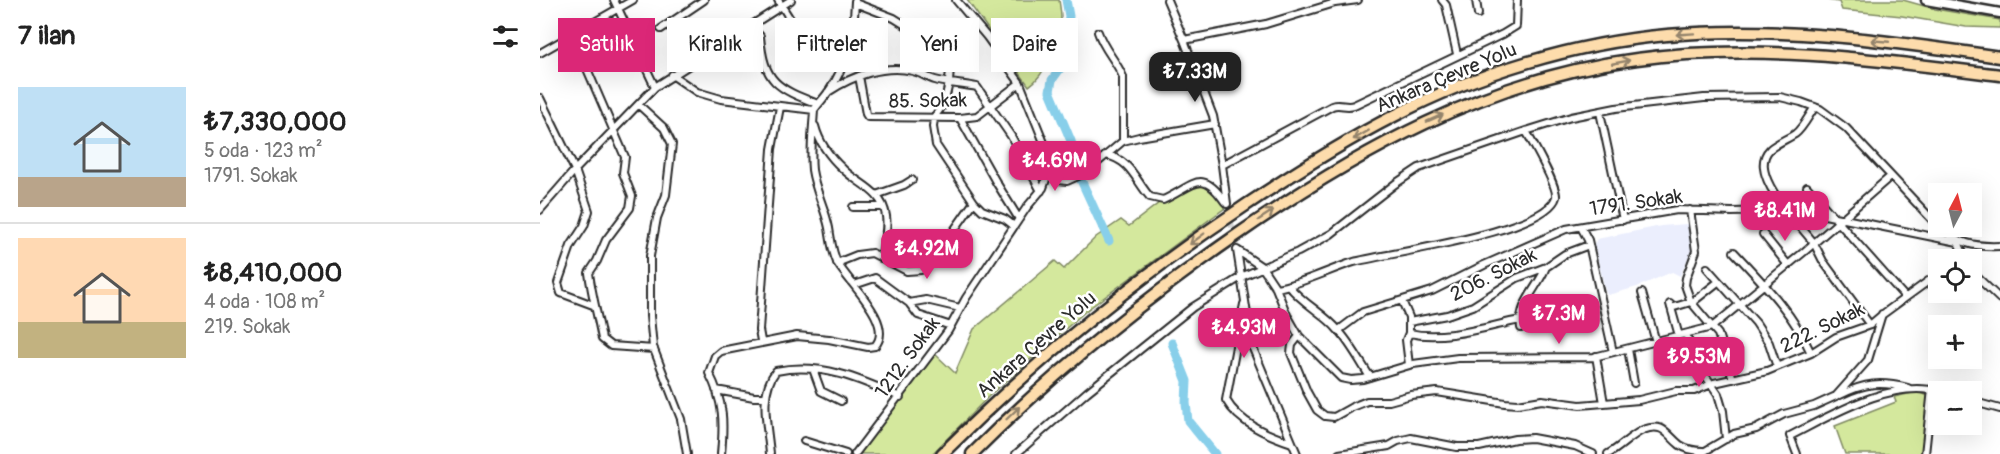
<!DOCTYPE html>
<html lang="tr">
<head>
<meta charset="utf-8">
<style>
  body { margin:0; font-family:Pangolin,sans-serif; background:#f2f2f2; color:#222; height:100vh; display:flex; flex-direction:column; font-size:22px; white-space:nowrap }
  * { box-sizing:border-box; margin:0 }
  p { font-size:20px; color:#767676 }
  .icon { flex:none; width:33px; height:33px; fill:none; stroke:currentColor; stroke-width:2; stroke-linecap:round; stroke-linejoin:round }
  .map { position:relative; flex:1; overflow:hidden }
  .sheet { display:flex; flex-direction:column; background:#fff; width:540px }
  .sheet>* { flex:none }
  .top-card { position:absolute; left:18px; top:18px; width:570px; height:54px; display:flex; gap:12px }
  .needle { width:39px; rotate:7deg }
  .tools { position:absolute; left:1388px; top:183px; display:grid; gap:12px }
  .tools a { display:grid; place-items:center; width:54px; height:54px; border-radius:0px; background:#fff; box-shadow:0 6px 24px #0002; font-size:30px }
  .price { position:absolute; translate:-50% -51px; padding:0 14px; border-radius:12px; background:#db2777; color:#fff; font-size:20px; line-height:39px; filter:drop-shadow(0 2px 3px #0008) }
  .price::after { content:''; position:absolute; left:50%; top:36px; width:18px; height:14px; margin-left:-9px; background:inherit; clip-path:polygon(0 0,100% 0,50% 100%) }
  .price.selected { background:#222; color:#fff }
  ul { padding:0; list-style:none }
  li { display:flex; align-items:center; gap:18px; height:150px; padding:0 18px }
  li+li { border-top:2px solid #e0e0e0 }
  li span { display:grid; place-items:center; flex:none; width:168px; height:120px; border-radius:0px; color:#555 }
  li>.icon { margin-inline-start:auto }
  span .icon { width:72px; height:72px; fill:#fffc; stroke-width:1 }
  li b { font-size:26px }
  h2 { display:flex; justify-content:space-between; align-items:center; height:72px; padding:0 18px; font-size:26px }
  .tag { padding:0 21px; border-radius:0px; background:#fff; box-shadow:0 6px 24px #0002; font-size:21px; line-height:54px }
  .tag.selected { background:#db2777; color:#fff }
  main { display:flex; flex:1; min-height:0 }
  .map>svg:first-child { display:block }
  .built { fill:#ebeefd }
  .green { fill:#d4e89d; stroke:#808a64; stroke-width:1.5 }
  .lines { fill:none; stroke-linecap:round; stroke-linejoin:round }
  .river { stroke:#88cfea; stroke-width:9 }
  .street-tunnel { stroke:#d5d5d5; stroke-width:6; stroke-dasharray:6 3; stroke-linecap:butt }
  .street-casing { stroke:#2b2b2b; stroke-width:10 }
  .secondary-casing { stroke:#2b2b2b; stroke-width:13 }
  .highway-casing { stroke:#2b2b2b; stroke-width:15 }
  .street { stroke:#fff; stroke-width:6 }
  .secondary { stroke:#fff; stroke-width:8 }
  .highway { stroke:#fddcac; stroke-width:10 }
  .oneway { stroke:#94846c }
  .labels { text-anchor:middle; stroke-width:5; stroke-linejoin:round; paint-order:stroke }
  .street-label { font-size:20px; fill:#2b2b2b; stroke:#fff }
</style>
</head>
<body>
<main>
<section class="sheet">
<h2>7 ilan<svg class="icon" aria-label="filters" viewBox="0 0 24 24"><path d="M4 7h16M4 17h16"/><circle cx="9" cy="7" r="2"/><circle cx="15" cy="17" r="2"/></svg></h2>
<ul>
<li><span style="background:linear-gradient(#bfe0f5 75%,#b9a48a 0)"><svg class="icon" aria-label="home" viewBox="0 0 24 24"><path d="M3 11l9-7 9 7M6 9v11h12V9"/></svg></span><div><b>₺7,330,000</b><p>5 oda · 123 m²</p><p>1791. Sokak</p></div></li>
<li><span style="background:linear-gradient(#ffd9b3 70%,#c2b280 0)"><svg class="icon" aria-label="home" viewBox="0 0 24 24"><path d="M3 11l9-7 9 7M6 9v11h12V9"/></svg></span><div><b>₺8,410,000</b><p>4 oda · 108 m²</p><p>219. Sokak</p></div></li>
</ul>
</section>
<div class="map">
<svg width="1460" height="454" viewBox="0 0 1460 454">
  <rect width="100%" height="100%" fill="#fff"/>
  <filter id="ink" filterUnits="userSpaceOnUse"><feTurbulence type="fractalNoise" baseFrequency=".0167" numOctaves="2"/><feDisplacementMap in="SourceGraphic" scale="12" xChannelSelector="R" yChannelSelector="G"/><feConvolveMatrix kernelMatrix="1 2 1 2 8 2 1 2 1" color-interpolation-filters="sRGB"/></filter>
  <g filter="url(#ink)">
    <path class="built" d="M1147 224 1152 249 1140 276 1132 272 1097 287 1068 295 1066 293 1054 244 1057 239 1121 226Z"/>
    <path class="green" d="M427 0H519C520 6 521 13 521 19 519 40 506 75 489 86Z
      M1286 0H1363L1395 9 1460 20V28L1426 27 1362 16 1302 10 1299 2Z
      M660 182 675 186 685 208 547 310 451 394 392 454H315L393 352 415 373 434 329 515 261 524 269 556 237 581 220 589 226 623 200Z
      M1377 392 1389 396 1383 454H1305L1295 426 1356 402 1354 397Z"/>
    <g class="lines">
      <path class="river" d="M526 0 529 16 526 48 522 66 512 80 510 91 531 141 541 180 569 241
        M632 343 647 381 646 403 648 421 675 454"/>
      <path class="street-tunnel" d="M687 204 697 250"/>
      <g class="street-casing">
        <path id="street" d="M74 0 115 87
          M238 0 252 22 263 44 277 56 300 69
          M627 0 644 40 673 116 682 165 687 204
          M902 0 906 5 917 54
          M936 0 938 14
          M315 3 354 18 378 33 393 39 404 49 410 67 409 83 404 104 394 117 393 127 396 145 434 202 442 210 465 219 474 226
          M210 26 220 36C224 83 237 88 278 104
          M121 29 164 0
          M558 32C564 50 576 60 583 77V141
          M32 34 85 157 83 173 92 196 90 208 66 240 57 261 49 273C52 296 58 317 62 339L71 346 114 349
          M644 40 726 24 795 3 818 0
          M0 53 93 0
          M132 75 157 92 181 99 274 110C273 129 270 151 272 170 275 190 285 208 289 228 291 240 292 253 298 264 309 283 355 324 335 346L328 347 289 339 257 336 181 351 175 356 169 373C184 402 184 422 181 454
          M319 76 326 114 328 117 420 118 437 116 480 83
          M288 92C312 76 344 64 373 71 381 73 388 78 395 80 409 84 424 84 437 87L471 136 501 191
          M0 98 35 170 49 211 44 226 31 246 18 283 21 293 53 305
          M99 105 124 128 132 144 126 195 117 218 110 256V316L113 347 141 419 147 454
          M274 110C279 103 284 98 289 91 307 65 314 32 315 1
          M1060 112 1083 220
          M420 118 456 182 479 219
          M275 126C279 142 291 158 303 169 319 185 342 190 346 216 348 230 344 244 341 258
          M566 155C591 160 595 180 610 197L623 200C654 186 661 167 685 202
          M682 165 792 106C800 103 806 108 814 105L963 34 976 26 977 0
          M509 171 518 180 527 181 545 173 583 141 599 137 675 124
          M1267 187 1365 297
          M336 195 364 185 372 180
          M313 207H343
          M1246 209C1235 196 1213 166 1230 149 1237 143 1247 139 1255 134 1263 128 1269 115 1275 107
          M0 210 35 170 115 87 251 0
          M1150 210 1156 251 1146 278 1145 285 1151 302 1178 334 1193 379
          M1259 225 1274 243 1283 261 1330 325
          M1399 226C1420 244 1433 247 1460 246
          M1041 227 1048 240 1073 352
          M1223 234 1248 265
          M697 250 722 267 736 288 747 315 759 336 801 378 811 380 823 379 873 364 918 358 1054 357 1172 327 1265 251 1351 176
          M697 250 712 346 757 454
          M1194 252C1224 284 1253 313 1271 353
          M297 263 317 255 332 253 367 271 381 270 391 263 434 202
          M1167 268 1216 323 1229 343 1237 367
          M1431 268 1437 277 1460 299
          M314 285 335 278 369 303 386 300 420 308
          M749 286C763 304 784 313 798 330 809 341 821 363 830 377
          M736 288C762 284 788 270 814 262 848 253 1007 232 1016 197 1018 187 992 142 986 131
          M1102 293 1116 342
          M862 301 869 317V333L866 340 869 365
          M369 303 378 315 411 326
          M704 304 686 400C699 423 728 435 752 443
          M1130 304 1139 336
          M1131 308 1154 301 1178 282
          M869 322 907 315 933 306 977 278 1006 267 1025 254 1049 245
          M981 328C978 303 998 288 1006 267
          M799 330 823 312 892 291 944 265 1026 229 1137 210 1192 212 1260 210 1418 242 1426 260
          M869 333C904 341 945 327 980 320
          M1146 334 1156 362 1178 394 1183 411 1186 439
          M759 336 752 345 751 353 767 392 777 410 785 416 794 417 812 407 827 401H849L871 395 897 392 965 403 977 404 1002 400 1040 405 1064 403 1099 400 1136 391H1154L1174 383 1227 371 1271 353 1296 337 1330 325 1343 314 1398 274
          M221 341 219 330 232 149 240 107
          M1088 349 1094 383
          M1056 356 1064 403
          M273 369 281 391 301 401
          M176 390 214 397H226
          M1300 395C1325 383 1340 381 1368 388
          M1431 401 1460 409
          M264 441 306 454
          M230 454C228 427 218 394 236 371 281 362 320 379 360 397
          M315 454 408 331 426 298 487 207 503 188 509 171V155L480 83 447 37 416 0
          M476 454 547 392 653 307 701 277 758 252 791 234 855 184 879 168 986 131 1031 117 1076 108 1164 98 1240 97 1261 102 1280 109 1306 128 1398 226
          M799 454 849 446 858 441 871 438 917 447H939L975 439 992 438 1035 446 1053 454
          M1068 454C1081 447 1090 436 1103 430 1124 422 1126 434 1140 445 1146 449 1155 451 1163 451
          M1160 454 1194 434 1216 429 1244 414 1274 406 1296 396 1328 360 1342 314
          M1257 454 1250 436C1290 416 1352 378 1399 392
          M1385 454 1392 389"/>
      </g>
      <g class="secondary-casing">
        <path id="secondary" d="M1386 0 1460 13"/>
      </g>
      <g class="highway-casing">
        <path id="highway" d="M402 454C495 361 596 278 706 205 754 173 803 142 854 116 936 73 1036 43 1127 35 1239 25 1350 41 1460 57
          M432 454C514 372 599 303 694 237 816 152 948 78 1097 59 1218 43 1340 60 1460 75"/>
      </g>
      <use href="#street" class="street"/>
      <use href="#secondary" class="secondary"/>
      <use href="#highway" class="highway"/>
    </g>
    <defs><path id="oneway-shaft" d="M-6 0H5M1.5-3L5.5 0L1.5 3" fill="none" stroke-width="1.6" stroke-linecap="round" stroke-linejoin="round" transform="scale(1.5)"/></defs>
    <g class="oneway">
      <use href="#oneway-shaft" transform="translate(1145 34) rotate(176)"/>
      <use href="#oneway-shaft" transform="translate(1340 41) rotate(-175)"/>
      <use href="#oneway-shaft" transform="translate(1081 62) rotate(-11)"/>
      <use href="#oneway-shaft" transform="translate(895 118) rotate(-24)"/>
      <use href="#oneway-shaft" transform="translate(821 135) rotate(150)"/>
      <use href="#oneway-shaft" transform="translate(726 215) rotate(-33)"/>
      <use href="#oneway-shaft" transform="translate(657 239) rotate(143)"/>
      <use href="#oneway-shaft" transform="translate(473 413) rotate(-44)"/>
    </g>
  </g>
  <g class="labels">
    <g class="street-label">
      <text transform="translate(906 77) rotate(-23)" y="7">Ankara Çevre Yolu</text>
      <text transform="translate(388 100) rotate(-1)" y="7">85. Sokak</text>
      <text transform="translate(1096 202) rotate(-8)" y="7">1791. Sokak</text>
      <text transform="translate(953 274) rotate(-27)" y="7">206. Sokak</text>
      <text transform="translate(1282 327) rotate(-26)" y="7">222. Sokak</text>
      <text transform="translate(496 344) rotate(-41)" y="7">Ankara Çevre Yolu</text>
      <text transform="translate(367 357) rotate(-54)" y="7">1212. Sokak</text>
    </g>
  </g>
</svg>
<div class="tools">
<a><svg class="needle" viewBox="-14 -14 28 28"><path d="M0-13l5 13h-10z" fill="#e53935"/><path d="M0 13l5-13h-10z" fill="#767676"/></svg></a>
<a><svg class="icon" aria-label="locate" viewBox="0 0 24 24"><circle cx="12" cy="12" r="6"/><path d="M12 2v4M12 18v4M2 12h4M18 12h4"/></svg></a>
<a>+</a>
<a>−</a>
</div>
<b class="price selected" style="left:655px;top:103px">₺7.33M</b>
<b class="price" style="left:515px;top:192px">₺4.69M</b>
<b class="price" style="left:1245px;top:242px">₺8.41M</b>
<b class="price" style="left:387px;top:280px">₺4.92M</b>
<b class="price" style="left:1019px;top:345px">₺7.3M</b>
<b class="price" style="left:704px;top:359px">₺4.93M</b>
<b class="price" style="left:1159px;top:388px">₺9.53M</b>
<div class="top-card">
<a class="tag selected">Satılık</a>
<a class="tag">Kiralık</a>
<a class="tag">Filtreler</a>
<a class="tag">Yeni</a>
<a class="tag">Daire</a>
</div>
</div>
</main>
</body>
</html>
